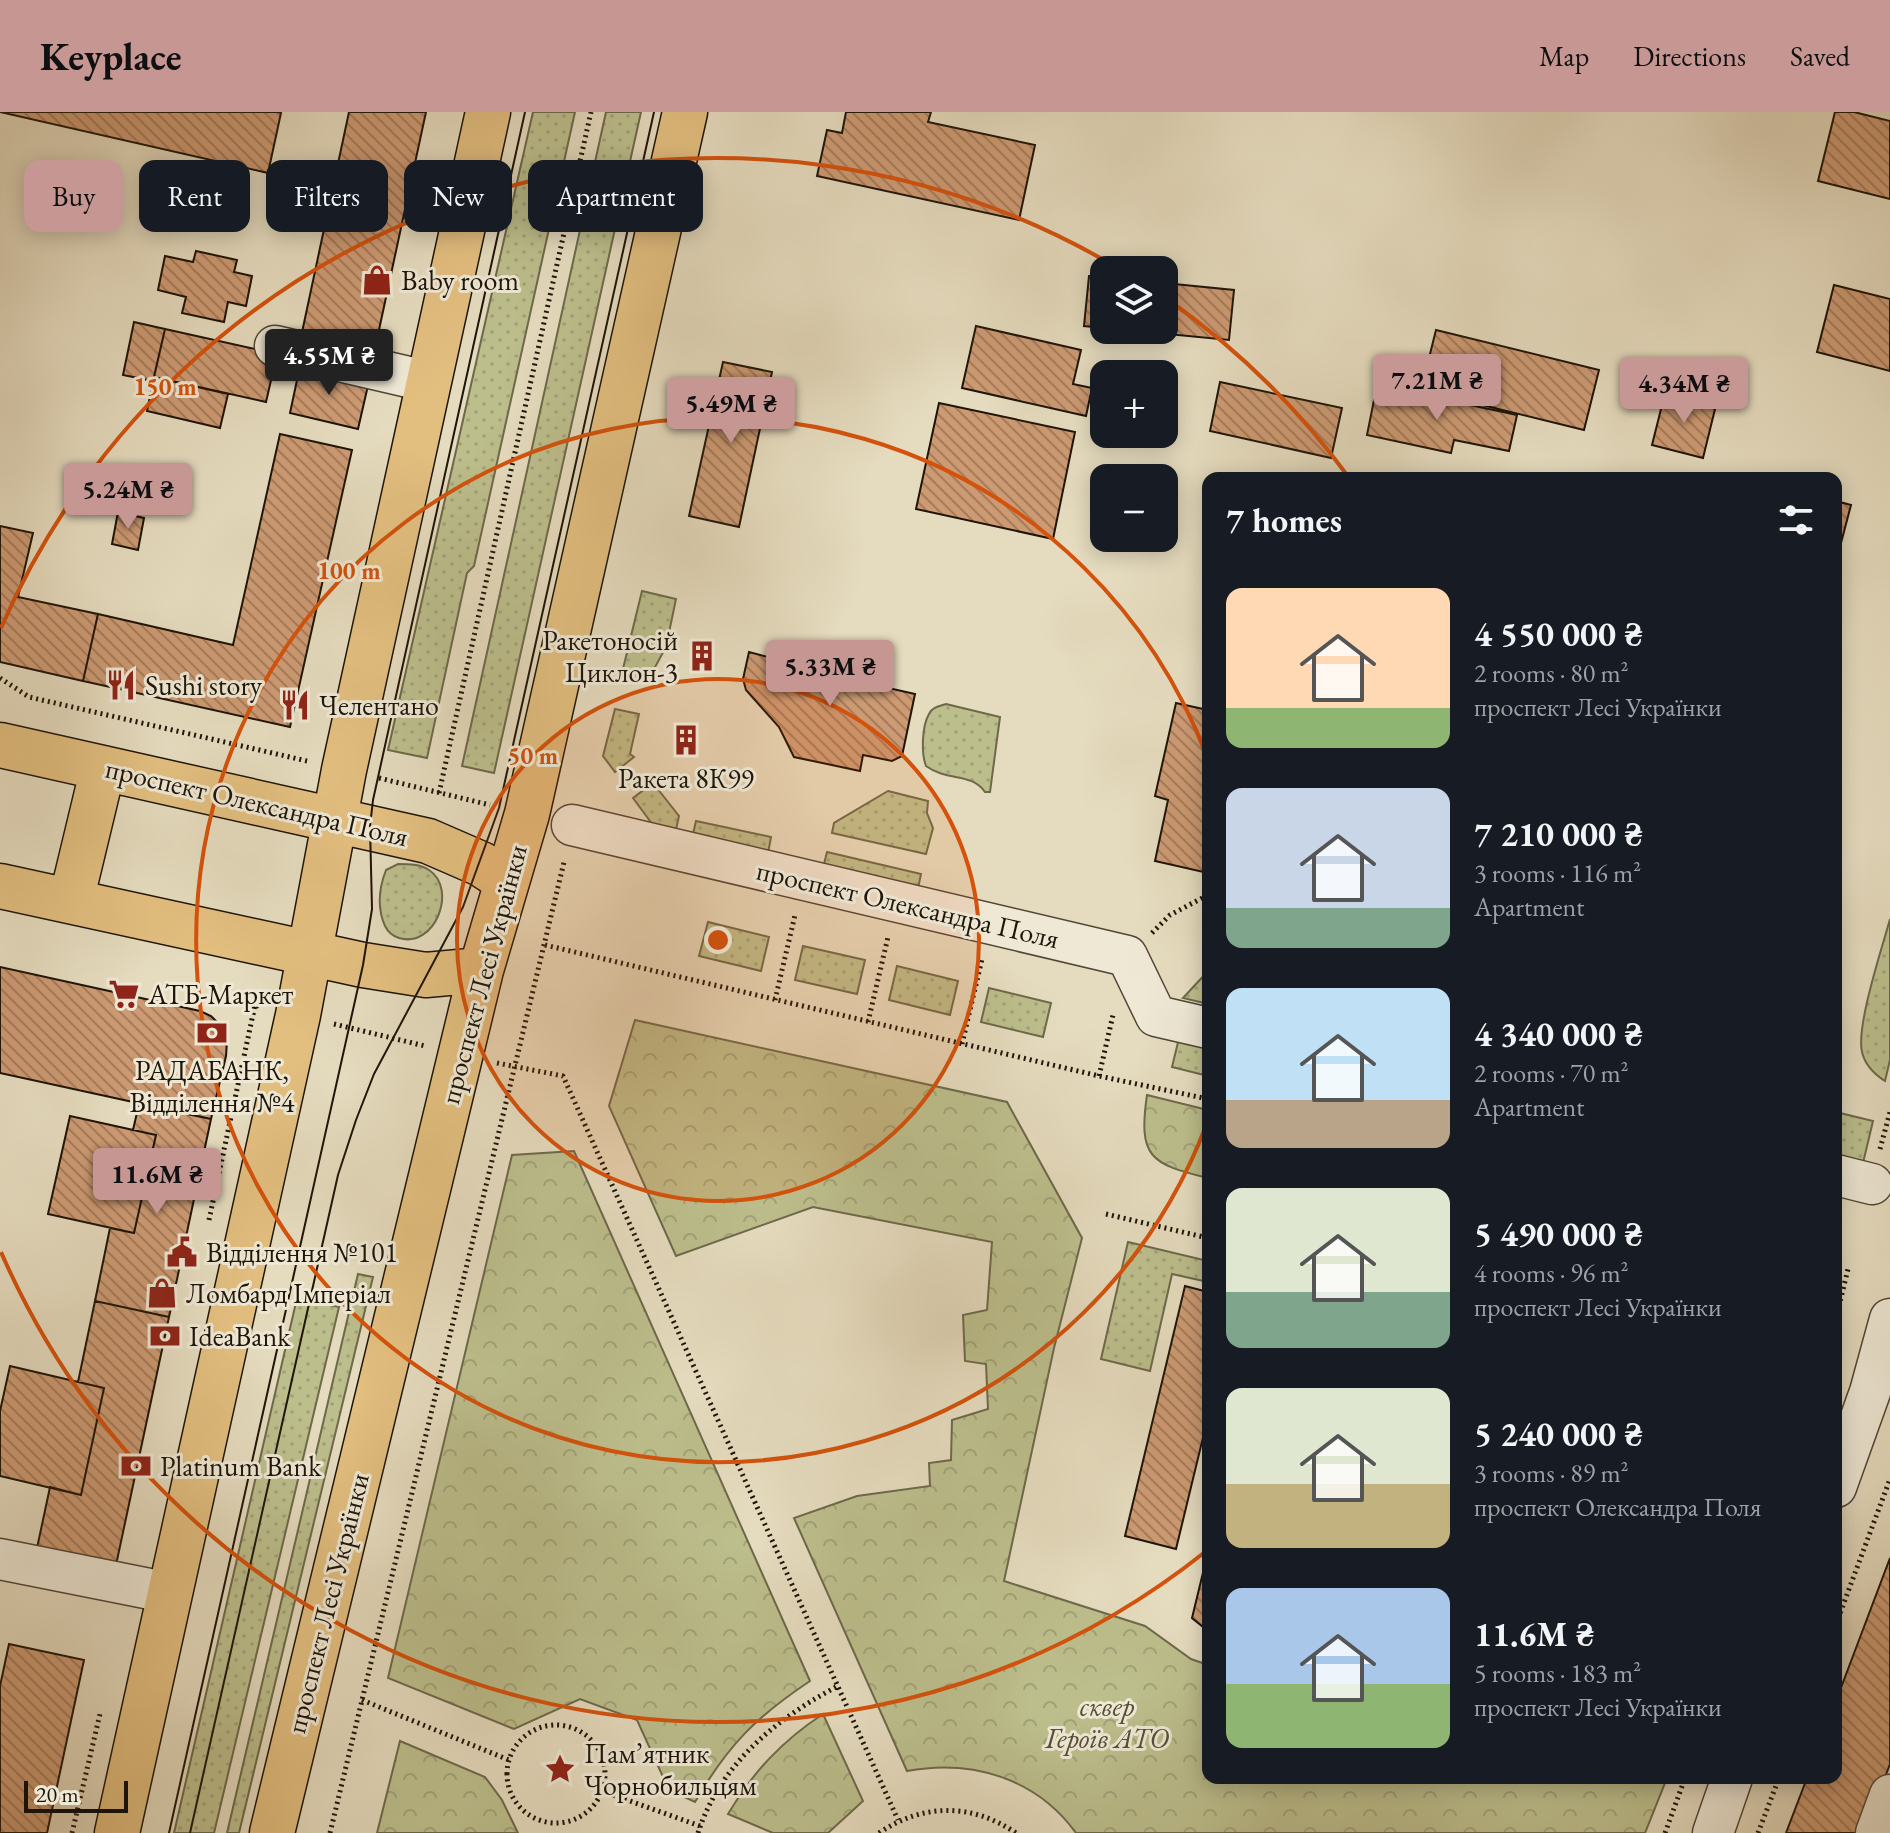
<!DOCTYPE html>
<html lang="en">
<head>
<meta charset="utf-8">
<style>
  body { margin:0; font-family:"EB Garamond",serif; background:#20242c; color:#f1f3f6; height:100vh; display:flex; flex-direction:column; font-size:30px; white-space:nowrap }
  * { box-sizing:border-box; margin:0 }
  p { font-size:26px; color:#9ea1a6 }
  .icon { flex:none; width:44px; height:44px; fill:none; stroke:currentColor; stroke-width:2; stroke-linecap:round; stroke-linejoin:round }
  .map { position:relative; flex:1; overflow:hidden }
  .sheet { position:absolute; left:1202px; top:360px; width:640px; height:1312px; display:flex; flex-direction:column; background:#171b24; border-radius:16px; box-shadow:0 4px 20px #0003 }
  .sheet>* { flex:none }
  .guide { position:absolute; left:24px; top:48px; width:760px; height:72px; display:flex; gap:16px }
  .controls { position:absolute; left:1090px; top:144px; display:grid; gap:16px }
  .controls a { display:grid; place-items:center; width:88px; height:88px; border-radius:16px; background:#171b24; box-shadow:0 4px 20px #0003; font-size:40px }
  .scale { position:absolute; left:24px; bottom:20px; width:104px; box-sizing:border-box; padding-left:8px; border:4px solid #1e1408; border-top:0; font-size:22px; line-height:28px; white-space:nowrap; color:#1e1408; -webkit-text-stroke:6px #eee8d5; paint-order:stroke }
  .price { position:absolute; translate:-50% -68px; padding:0 18px; border-radius:8px; background:#c59692; color:#111; font-size:26px; line-height:52px; filter:drop-shadow(0 2px 4px #0008) }
  .price::after { content:''; position:absolute; left:50%; top:48px; width:24px; height:18px; margin-left:-12px; background:inherit; clip-path:polygon(0 0,100% 0,50% 100%) }
  .price.active { background:#222; color:#fff }
  ul { padding:0; list-style:none }
  li { display:flex; align-items:center; gap:24px; height:200px; padding:0 24px }
  li span { display:grid; place-items:center; flex:none; width:224px; height:160px; border-radius:16px; color:#555 }
  li>.icon { margin-inline-start:auto }
  span .icon { width:96px; height:96px; fill:#fffc; stroke-width:1 }
  li b { font-size:34px }
  h2 { display:flex; justify-content:space-between; align-items:center; height:96px; padding:0 24px; font-size:34px }
  .chip { padding:0 28px; border-radius:16px; background:#171b24; box-shadow:0 4px 20px #0003; font-size:28px; line-height:72px }
  .chip.active { background:#c59692; color:#111 }
  header { display:flex; align-items:center; gap:48px; box-sizing:border-box; height:112px; padding:0 40px; background:#c59692; color:#111 }
  header strong { font-size:38px }
  nav { display:flex; gap:44px; margin-inline-start:auto; font-size:28px }
  .map>svg:first-child { display:block }
  .grass { fill:url(#grass-dots); stroke:#6d694a; stroke-width:2 }
  .forest { fill:url(#forest-crowns); stroke:#6d694a; stroke-width:2 }
  .building { fill:url(#building-back-hatch); stroke:#1e1408; stroke-width:2 }
  .lines { fill:none; stroke-linecap:round; stroke-linejoin:round }
  .minor-casing { stroke:#504636; stroke-width:43 }
  .major-casing { stroke:#1e1408; stroke-width:47 }
  .path { stroke:#1e1408; stroke-width:5; stroke-dasharray:2 4; stroke-linecap:butt }
  .minor { stroke:#eee8d5; stroke-width:40 }
  .major { stroke:#e2be7f; stroke-width:44 }
  .tram { stroke:#1e1408; stroke-width:2 }
  .ring { fill:none; stroke:#d4520c; stroke-width:4 }
  .labels { text-anchor:middle; stroke-width:6; stroke-linejoin:round; paint-order:stroke }
  .poi-label { font-size:28px; fill:#1e1408; stroke:#eee8d5; text-anchor:start }
  .street-label { font-size:28px; fill:#1e1408; stroke:#eee8d5 }
  .park-label { font-size:28px; font-style:italic; fill:#555036; stroke:#eee8d5 }
  .centre { fill:#d4520c; stroke:#eee8d5; stroke-width:4 }
  .ring-label { font-size:24px; text-anchor:middle; font-weight:bold; fill:#d4520c; stroke:#eee8d5; stroke-width:6; stroke-linejoin:round; paint-order:stroke }
</style>
</head>
<body>
<header>
<strong>Keyplace</strong>
<nav><a>Map</a><a>Directions</a><a>Saved</a></nav>
</header>
<div class="map">
<svg width="1890" height="1721" viewBox="0 0 1890 1721">
  <defs>
    <pattern id="grass-dots" width="8" height="8" patternUnits="userSpaceOnUse" patternTransform="scale(2)"><rect width="8" height="8" fill="#bcbe8c"/><path d="M2 2h.1M6 6h.1" fill="none" stroke="#a1a277" stroke-width="1.8" stroke-linecap="round"/></pattern>
    <pattern id="forest-crowns" width="20" height="18" patternUnits="userSpaceOnUse" patternTransform="scale(2)"><rect width="20" height="18" fill="#bcbe8c"/><path d="M2 6a3 3 0 1 1 6 0M12 15a3 3 0 1 1 6 0" fill="none" stroke="#a1a277"/></pattern>
    <pattern id="building-back-hatch" width="6" height="6" patternUnits="userSpaceOnUse" patternTransform="scale(2)"><rect width="6" height="6" fill="#cc9a73"/><path d="M-1 5l2 2M0 0l6 6M5-1l2 2" fill="none" stroke="#a57c5c"/></pattern>
  </defs>
  <rect width="100%" height="100%" fill="#e5dbbe"/>
  <filter id="stains"><feTurbulence type="fractalNoise" baseFrequency=".0025" numOctaves="4"/><feColorMatrix values="0 0 0 0 .2 0 0 0 0 .09 0 0 0 0 .02 0 0 0 .5 -.17"/></filter>
  <radialGradient id="worn" r=".72"><stop offset=".6" stop-color="#630" stop-opacity="0"/><stop offset="1" stop-color="#630" stop-opacity=".3"/></radialGradient>
  <path class="grass" d="M533 0H575L474 454 467 461 427 646 388 638Z
    M606 0H641L494 661 462 654Z
    M642 479 676 487 666 535 647 570 621 565Z
    M946 592 1000 605 990 680H985C971 660 948 670 926 654 921 641 922 614 929 602 932 595 940 594 946 592Z
    M615 597 639 602 630 642 634 645 615 660 603 644Z
    M653 671 679 704 674 727 664 728 633 686Z
    M888 679 928 689 927 701 933 716 926 742 832 721 834 711Z
    M696 709 771 725 766 752 690 735Z
    M827 740 921 762 916 786 821 764Z
    M398 752C409 752 420 752 429 758 458 777 435 837 399 826 392 824 388 820 385 814 377 796 379 776 386 758Z
    M1890 807V948L1885 969C1874 962 1865 953 1862 940 1856 914 1882 836 1890 807Z
    M708 810 769 825 761 859 699 844Z
    M803 834 865 848 857 882 795 868Z
    M897 854 958 869 950 903 889 888Z
    M1208 859V892L1183 886Z
    M989 876 1051 891 1043 925 981 910Z
    M1180 922 1208 928V964L1172 955Z
    M1836 1000 1873 1009 1863 1051 1836 1045Z
    M1128 1130 1208 1149V1170L1172 1162 1150 1259 1101 1247Z
    M358 1162 373 1165 239 1721H227Z
    M297 1186 339 1195 214 1721H174Z"/>
  <path class="forest" d="M635 908 1007 990 1082 1126 1054 1236 1004 1469 1145 1514 1191 1547 1208 1553V1666H1667L1645 1721H1076C1036 1666 972 1647 907 1659L794 1406 857 1384 930 1374 929 1351 951 1348 952 1308 988 1297 986 1252 965 1249 963 1203 987 1198 992 1130 813 1095 676 1144 609 994Z
    M1147 983 1208 998V1066C1150 1052 1138 1045 1147 983Z
    M574 1039 810 1569C756 1605 728 1633 695 1690L669 1678 637 1608 580 1587 514 1617 388 1566 512 1043Z
    M823 1602 863 1689 828 1721H773L728 1702C753 1660 782 1629 823 1602Z
    M400 1629 485 1665 502 1688 518 1721H377Z"/>
  <path class="building" d="M0 0H278L281 1 268 61Z
    M349 0H426L374 241 301 225Z
    M846 0H931L928 10 1035 33 1019 108 817 64 827 18 842 21Z
    M1835 0H1854L1890 9V87L1818 69Z
    M196 139 237 148 234 160 252 164 246 194 228 190 224 210 182 201 186 185 158 178 165 144 193 150Z
    M1089 164 1104 165V216L1084 214Z
    M1164 171 1234 178 1229 228 1126 218H1164Z
    M1834 173 1890 187V259L1817 240Z
    M134 210 165 217 153 269 123 263Z
    M976 214 1081 238 1073 272 1092 276 1086 304 962 276Z
    M165 217 277 242 266 290 154 265Z
    M1436 218 1599 258 1584 318 1421 278Z
    M723 250 772 260 739 415 689 404Z
    M300 254 369 269 358 317 290 301Z
    M154 265 228 282 220 316 147 299Z
    M1220 270 1342 296 1331 346 1210 319Z
    M1377 273 1517 303 1509 339 1454 328 1451 341 1367 323Z
    M1665 281 1716 293 1703 346 1652 333Z
    M939 291 1075 320 1053 427 916 397Z
    M280 322 352 338 290 615 83 569 98 502 233 533Z
    M1836 389 1851 393 1836 450Z
    M118 400 144 406 138 438 112 432Z
    M0 414 33 421 18 485 98 502 83 569 0 550Z
    M786 535 862 554 873 566 875 573 915 582 902 644 892 649 863 643 860 659 794 645 779 615 746 578 743 567 749 540 783 549Z
    M695 544a7 7 0 1 1 14 0a7 7 0 1 1-14 0Z
    M1176 591 1208 598V761L1155 749 1168 688 1155 684Z
    M0 855 200 899 211 904 223 916 227 929 226 944 211 1007 0 961Z
    M139 992 211 1007 169 1205 95 1189 110 1116 134 1121 156 1023 133 1018Z
    M70 1004 156 1023 134 1121 48 1102Z
    M1185 1174 1208 1180V1305L1176 1437 1125 1424Z
    M95 1189 169 1205 116 1453 37 1436 50 1375 81 1383 104 1276 78 1270Z
    M10 1254 104 1276 81 1383 0 1364V1299Z
    M1208 1440V1519L1192 1506Z
    M1890 1446V1652L1864 1721H1786L1807 1666H1836V1589Z
    M9 1532 84 1548 47 1721H0V1574Z"/>
  <g class="lines">
    <g class="minor-casing">
      <path id="minor" d="M275 234 430 270
        M572 713 1127 844 1156 904 1208 916
        M1836 1063 1872 1072
        M1836 1375 1870 1280 1890 1207
        M0 1447 170 1481
        M1713 1721 1732 1666
        M1876 1721 1890 1683"/>
    </g>
    <g class="major-casing">
      <path id="major" d="M0 633 428 729 481 752 507 769
        M0 774 363 853 426 863 481 858
        M71 789 103 656
        M117 1721 298 903 344 658 488 0
        M272 1721 481 858 527 702 685 0"/>
    </g>
    <path class="path" d="M0 566 29 585 307 649
      M379 666 490 693
      M439 681 591 0
      M1152 821 1170 803 1208 783
      M545 833 1099 964 1208 987
      M775 888 795 803
      M868 910 888 825
      M334 912 425 934
      M962 932 982 847
      M497 951 563 964 898 1708
      M1099 964 1113 903
      M1880 1037 1890 1000
      M1106 1102 1208 1126
      M209 1108 255 893 262 895
      M1836 1206 1848 1157
      M1836 1512 1890 1367
      M362 1588 509 1648
      M507 1662a49 49 0 1 1 98 0a49 49 0 1 1-98 0Z
      M602 1679 700 1714
      M72 1721 100 1602
      M330 1721 564 750
      M698 1721C720 1652 777 1606 838 1574
      M879 1721C923 1691 972 1691 1016 1721
      M1665 1721 1685 1666
      M1758 1721 1779 1666"/>
    <use href="#minor" class="minor"/>
    <use href="#major" class="major"/>
    <path class="tram" d="M169 1721 363 853 372 797 370 714 373 688 525 0
      M190 1721 338 1063 356 1008 374 962 463 795 499 696 654 0"/>
  </g>
  <circle cx="718" cy="828" r="261" fill="#d4520c" fill-opacity=".12"/>
  <g class="ring">
    <circle cx="718" cy="828" r="261"/>
    <path d="M1207 1011A522 522 0 1 1 1207 645"/>
    <path d="M1205 1440A782 782 0 0 1 1 1140M1 516A782 782 0 0 1 1121 158M1167 187A782 782 0 0 1 1347 363"/>
  </g>
  <defs>
    <g id="shop-bare" transform="scale(2.4)"><path d="M-5-2.5h2.3a2.7 3.5 0 0 1 5.4 0H5L5.5 6h-11ZM-1.5-2.5h3a1.5 2.3 0 0 0-3 0Z" fill="#8f2418" stroke="#eee8d5" stroke-width="2.5" paint-order="stroke"/></g>
    <g id="building-bare" transform="scale(2.4)"><path d="M-4-6H4V6H1V3H-1V6H-4ZM-2.5-4.3h1.7v1.8h-1.7ZM.8-4.3h1.7v1.8H.8ZM-2.5-1h1.7V.8h-1.7ZM.8-1h1.7V.8H.8Z" fill="#8f2418" stroke="#eee8d5" stroke-width="2.5" paint-order="stroke"/></g>
    <g id="restaurant-bare" transform="scale(2.4)"><path d="M-5-6h1v4h1v-4h1v4h1v-4h1v5L-1.5 .5V6h-2V.5L-5-1ZM5-6V6H3V1.5H1.5Q1.5-4 5-6Z" fill="#8f2418" stroke="#eee8d5" stroke-width="2.5" paint-order="stroke"/></g>
    <g id="supermarket-bare" transform="scale(2.4)"><path d="M-6-5.5h2.5l.6 2H6L4.5 2H-2.5L-4.4-4H-6ZM-1.5 3.2a1.3 1.3 0 1 0 .1 0ZM3 3.2a1.3 1.3 0 1 0 .1 0Z" fill="#8f2418" stroke="#eee8d5" stroke-width="2.5" paint-order="stroke"/></g>
    <g id="bank-bare" transform="scale(2.4)"><path d="M-6-4H6V4H-6ZM0-2.3a2.3 2.3 0 1 0 0 4.6a2.3 2.3 0 1 0 0-4.6Z" fill="#8f2418" stroke="#eee8d5" stroke-width="2.5" paint-order="stroke"/></g>
    <g id="civic-bare" transform="scale(2.4)"><path d="M-.6-6.5H3V-4.5H.6V-3L4-1V1h2V6H-6V1h2V-1L-.6-3ZM-1.2 2.5V6h2.4V2.5Z" fill="#8f2418" stroke="#eee8d5" stroke-width="2.5" paint-order="stroke"/></g>
    <g id="sight-bare" transform="scale(2.4)"><path d="M0-6L1.8-2.2L6-1.7L2.9 1.2L3.7 5.4L0 3.3L-3.7 5.4L-2.9 1.2L-6-1.7L-1.8-2.2Z" fill="#8f2418" stroke="#eee8d5" stroke-width="2.5" paint-order="stroke"/></g>
  </defs>
  <g fill-rule="evenodd">
    <use href="#shop-bare" x="377" y="168"/>
    <use href="#building-bare" x="702" y="544"/>
    <use href="#restaurant-bare" x="121" y="573"/>
    <use href="#restaurant-bare" x="295" y="593"/>
    <use href="#building-bare" x="686" y="628"/>
    <use href="#supermarket-bare" x="124" y="882"/>
    <use href="#bank-bare" x="212" y="921"/>
    <use href="#civic-bare" x="182" y="1140"/>
    <use href="#shop-bare" x="162" y="1181"/>
    <use href="#bank-bare" x="165" y="1224"/>
    <use href="#bank-bare" x="136" y="1354"/>
    <use href="#sight-bare" x="560" y="1657"/>
  </g>
  <g class="labels">
    <g class="poi-label">
      <text x="401" y="178">Baby room</text>
      <text x="678" y="538" text-anchor="end">Ракетоносій<tspan x="678" dy="32">Циклон-3</tspan></text>
      <text x="145" y="583">Sushi story</text>
      <text x="319" y="603">Челентано</text>
      <text x="686" y="676" text-anchor="middle">Ракета 8К99</text>
      <text x="148" y="892">АТБ-Маркет</text>
      <text x="212" y="968" text-anchor="middle">РАДАБАНК,<tspan x="212" dy="32">Відділення №4</tspan></text>
      <text x="206" y="1150">Відділення №101</text>
      <text x="186" y="1191">Ломбард Імперіал</text>
      <text x="189" y="1234">IdeaBank</text>
      <text x="160" y="1364">Platinum Bank</text>
      <text x="584" y="1651">Пам’ятник<tspan x="584" dy="32">Чорнобильцям</tspan></text>
    </g>
    <g class="street-label">
      <text transform="translate(257 690) rotate(13)" y="10">проспект Олександра Поля</text>
      <text transform="translate(908 792) rotate(13)" y="10">проспект Олександра Поля</text>
      <text transform="translate(483 862) rotate(-75)" y="10">проспект Лесі Українки</text>
      <text transform="translate(327 1491) rotate(-76)" y="10">проспект Лесі Українки</text>
    </g>
    <g class="park-label">
      <text x="1107" y="1604">сквер<tspan x="1107" dy="32">Героїв АТО</tspan></text>
    </g>
  </g>
  <circle cx="718" cy="828" r="12" class="centre"/>
  <g class="ring-label">
    <text x="165" y="283">150 m</text>
    <text x="349" y="467">100 m</text>
    <text x="533" y="652">50 m</text>
  </g>
  <rect width="100%" height="100%" filter="url(#stains)"/>
  <rect width="100%" height="100%" fill="url(#worn)"/>
</svg>
<div class="controls">
<a><svg class="icon" aria-label="layers" viewBox="0 0 24 24"><path d="M12 4l9 5-9 5-9-5zM3 14l9 5 9-5"/></svg></a>
<a>+</a>
<a>−</a>
</div>
<div class="scale">20 m</div>
<b class="price active" style="left:329px;top:285px">4.55M ₴</b>
<b class="price" style="left:1437px;top:310px">7.21M ₴</b>
<b class="price" style="left:1684px;top:313px">4.34M ₴</b>
<b class="price" style="left:731px;top:333px">5.49M ₴</b>
<b class="price" style="left:128px;top:419px">5.24M ₴</b>
<b class="price" style="left:830px;top:596px">5.33M ₴</b>
<b class="price" style="left:157px;top:1104px">11.6M ₴</b>
<div class="guide">
<a class="chip active">Buy</a>
<a class="chip">Rent</a>
<a class="chip">Filters</a>
<a class="chip">New</a>
<a class="chip">Apartment</a>
</div>
<section class="sheet">
<h2>7 homes<svg class="icon" aria-label="filters" viewBox="0 0 24 24"><path d="M4 7h16M4 17h16"/><circle cx="9" cy="7" r="2"/><circle cx="15" cy="17" r="2"/></svg></h2>
<ul>
<li><span style="background:linear-gradient(#ffd9b3 75%,#8fb573 0)"><svg class="icon" aria-label="home" viewBox="0 0 24 24"><path d="M3 11l9-7 9 7M6 9v11h12V9"/></svg></span><div><b>4 550 000 ₴</b><p>2 rooms · 80 m²</p><p>проспект Лесі Українки</p></div></li>
<li><span style="background:linear-gradient(#c9d6e8 75%,#7fa58c 0)"><svg class="icon" aria-label="home" viewBox="0 0 24 24"><path d="M3 11l9-7 9 7M6 9v11h12V9"/></svg></span><div><b>7 210 000 ₴</b><p>3 rooms · 116 m²</p><p>Apartment</p></div></li>
<li><span style="background:linear-gradient(#bfe0f5 70%,#b9a48a 0)"><svg class="icon" aria-label="home" viewBox="0 0 24 24"><path d="M3 11l9-7 9 7M6 9v11h12V9"/></svg></span><div><b>4 340 000 ₴</b><p>2 rooms · 70 m²</p><p>Apartment</p></div></li>
<li><span style="background:linear-gradient(#dfe7d0 65%,#7fa58c 0)"><svg class="icon" aria-label="home" viewBox="0 0 24 24"><path d="M3 11l9-7 9 7M6 9v11h12V9"/></svg></span><div><b>5 490 000 ₴</b><p>4 rooms · 96 m²</p><p>проспект Лесі Українки</p></div></li>
<li><span style="background:linear-gradient(#dfe7d0 60%,#c2b280 0)"><svg class="icon" aria-label="home" viewBox="0 0 24 24"><path d="M3 11l9-7 9 7M6 9v11h12V9"/></svg></span><div><b>5 240 000 ₴</b><p>3 rooms · 89 m²</p><p>проспект Олександра Поля</p></div></li>
<li><span style="background:linear-gradient(#a9c7e8 60%,#8fb573 0)"><svg class="icon" aria-label="home" viewBox="0 0 24 24"><path d="M3 11l9-7 9 7M6 9v11h12V9"/></svg></span><div><b>11.6M ₴</b><p>5 rooms · 183 m²</p><p>проспект Лесі Українки</p></div></li>
</ul>
</section>
</div>
</body>
</html>
